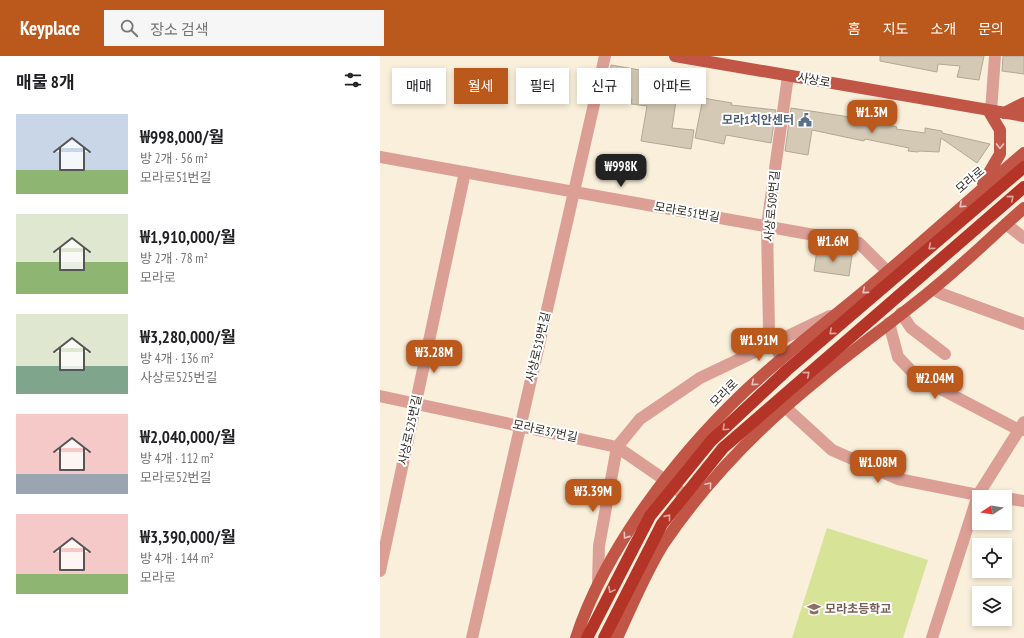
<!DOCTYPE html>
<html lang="ko">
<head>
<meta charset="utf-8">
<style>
  body { margin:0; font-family:"PT Sans Narrow","Noto Sans KR",sans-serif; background:#f6f6f6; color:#202124; height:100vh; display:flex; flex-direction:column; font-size:15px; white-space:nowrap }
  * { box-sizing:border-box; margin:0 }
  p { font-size:13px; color:#757577 }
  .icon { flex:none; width:22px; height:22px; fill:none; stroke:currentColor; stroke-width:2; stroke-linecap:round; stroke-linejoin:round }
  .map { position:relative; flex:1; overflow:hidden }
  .panel { display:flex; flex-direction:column; background:#fff; width:380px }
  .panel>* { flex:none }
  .top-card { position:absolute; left:12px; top:12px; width:380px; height:36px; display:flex; gap:8px }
  .needle { width:26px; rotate:258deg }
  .buttons { position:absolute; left:592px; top:434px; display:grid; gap:8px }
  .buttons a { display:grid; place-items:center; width:40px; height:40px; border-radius:0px; background:#fff; box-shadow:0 2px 6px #0003; font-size:20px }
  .price { position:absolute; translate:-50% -34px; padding:0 9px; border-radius:8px; background:#bb591d; color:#fff; font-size:13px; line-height:26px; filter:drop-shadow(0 1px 2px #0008) }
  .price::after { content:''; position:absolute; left:50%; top:24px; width:12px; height:9px; margin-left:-6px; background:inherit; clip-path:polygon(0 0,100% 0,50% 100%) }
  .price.on { background:#222; color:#fff }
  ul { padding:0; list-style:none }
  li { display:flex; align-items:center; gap:12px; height:100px; padding:0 16px }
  li span { display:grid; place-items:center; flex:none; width:112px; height:80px; border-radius:0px; color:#555 }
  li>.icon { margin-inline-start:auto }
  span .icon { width:48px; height:48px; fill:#fffc; stroke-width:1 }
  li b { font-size:17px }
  h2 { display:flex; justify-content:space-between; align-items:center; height:48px; padding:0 16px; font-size:17px }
  .tag { padding:0 14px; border-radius:0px; background:#fff; box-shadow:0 2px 6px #0003; font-size:14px; line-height:36px }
  .tag.on { background:#bb591d; color:#fff }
  header { display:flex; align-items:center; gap:24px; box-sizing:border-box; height:56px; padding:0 20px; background:#bb591d; color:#fff }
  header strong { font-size:19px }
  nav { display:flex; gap:22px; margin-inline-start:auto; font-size:14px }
  .search { width:280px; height:36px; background:#f6f6f6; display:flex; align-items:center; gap:10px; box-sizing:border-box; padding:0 14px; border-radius:0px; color:#757577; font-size:15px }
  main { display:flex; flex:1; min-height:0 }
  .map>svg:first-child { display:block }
  .green { fill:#d7e497 }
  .building { fill:#d3c9b5; stroke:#b2a895 }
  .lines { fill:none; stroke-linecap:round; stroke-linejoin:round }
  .minor { stroke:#dc9f95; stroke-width:12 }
  .major { stroke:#c15647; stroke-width:12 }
  .highway-bridge { stroke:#b43527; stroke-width:12 }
  .oneway { stroke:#e9c4bf }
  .oneway2 { stroke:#dda49e }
  .labels { text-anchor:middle; stroke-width:4; stroke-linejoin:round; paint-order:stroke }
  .street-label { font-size:12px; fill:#302d25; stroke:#fff }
  .service-label { font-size:12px; font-weight:bold; fill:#4e5e75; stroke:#fff; text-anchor:end }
  .education-label { font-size:12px; font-weight:bold; fill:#785e54; stroke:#fff; text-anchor:start }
</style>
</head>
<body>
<header>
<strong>Keyplace</strong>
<div class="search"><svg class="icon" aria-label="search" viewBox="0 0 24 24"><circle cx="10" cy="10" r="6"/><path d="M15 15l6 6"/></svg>장소 검색</div>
<nav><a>홈</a><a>지도</a><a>소개</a><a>문의</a></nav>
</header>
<main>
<section class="panel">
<h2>매물 8개<svg class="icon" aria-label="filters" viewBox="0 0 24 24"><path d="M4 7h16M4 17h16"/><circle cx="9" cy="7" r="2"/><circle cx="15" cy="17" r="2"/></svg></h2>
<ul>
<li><span style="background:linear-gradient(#c9d6e8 70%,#8fb573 0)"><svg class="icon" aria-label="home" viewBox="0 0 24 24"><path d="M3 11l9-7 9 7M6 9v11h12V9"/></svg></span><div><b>₩998,000/월</b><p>방 2개 · 56 m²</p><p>모라로51번길</p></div></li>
<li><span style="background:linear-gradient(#dfe7d0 60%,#8fb573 0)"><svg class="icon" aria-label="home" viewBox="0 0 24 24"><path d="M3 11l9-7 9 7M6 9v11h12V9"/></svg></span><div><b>₩1,910,000/월</b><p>방 2개 · 78 m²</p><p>모라로</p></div></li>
<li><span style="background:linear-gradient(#dfe7d0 65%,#7fa58c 0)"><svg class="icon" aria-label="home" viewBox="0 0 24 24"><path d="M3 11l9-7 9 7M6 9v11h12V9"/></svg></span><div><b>₩3,280,000/월</b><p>방 4개 · 136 m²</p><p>사상로525번길</p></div></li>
<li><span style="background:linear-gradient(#f6c9c9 75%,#9aa5b1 0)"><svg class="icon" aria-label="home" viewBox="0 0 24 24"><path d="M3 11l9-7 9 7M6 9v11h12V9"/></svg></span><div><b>₩2,040,000/월</b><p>방 4개 · 112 m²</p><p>모라로52번길</p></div></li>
<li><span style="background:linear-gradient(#f6c9c9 75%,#8fb573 0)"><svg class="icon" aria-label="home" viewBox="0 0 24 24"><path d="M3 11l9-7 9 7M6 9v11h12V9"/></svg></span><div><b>₩3,390,000/월</b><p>방 4개 · 144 m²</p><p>모라로</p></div></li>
</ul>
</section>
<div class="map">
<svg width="644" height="582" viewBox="0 0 644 582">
  <rect width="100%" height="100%" fill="#f9efda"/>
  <path class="green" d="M447 472 548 504 523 582H412Z"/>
  <path class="building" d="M500 0H604L599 24 577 21 580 10 558 8 557 16 500 5Z
    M623 0H644V18L622 15Z
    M231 9 271 16 269 27 298 31 292 72 314 74 311 93 261 85 267 50 251 48 252 43 231 42 230 38 228 37Z
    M323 42 352 47 351 49 396 54 391 87 346 79 344 88 315 82Z
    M411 52 489 64 517 71 516 73 545 77V72L562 75V77L610 88 597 107 561 82 559 96 539 95 538 96 528 95 529 92 485 83 484 85 432 74 428 99 405 95Z
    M437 194 472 199 469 220 434 215Z"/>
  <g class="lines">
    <path class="minor" d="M611 55 615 0
      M0 101 479 187 508 216
      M626 168 644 182
      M553 233 562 238 644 268
      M521 257 531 272 565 298
      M509 267 518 301 536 320 639 374H644
      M401 303 389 275 387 170 408 20
      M0 340 237 391 285 424 312 445
      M405 351 452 394 518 423 598 439 621 441
      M625 442 644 445
      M0 515 85 116
      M218 527 219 490 237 391 260 363 320 322 450 260
      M92 582 225 0
      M552 582 598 439 644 366"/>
    <path class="major" d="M295 0 644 60
      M624 57 644 47
      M603 127 620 98V74L608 54
      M196 582C225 493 296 401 363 337 408 294 460 257 507 216 553 177 598 136 644 97
      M237 582C252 550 265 517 284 487 327 424 382 368 442 320 478 290 517 263 554 232 585 207 614 178 644 152"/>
    <path class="highway-bridge" d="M207 582 270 460 331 385 407 314 644 111
      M224 582 282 468 343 392 644 131"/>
  </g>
  <defs><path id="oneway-chevron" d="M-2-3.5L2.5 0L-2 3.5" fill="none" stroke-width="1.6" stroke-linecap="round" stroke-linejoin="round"/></defs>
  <g class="oneway">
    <use href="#oneway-chevron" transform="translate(620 90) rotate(91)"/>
    <use href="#oneway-chevron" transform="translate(582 149) rotate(138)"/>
    <use href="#oneway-chevron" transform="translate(485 235) rotate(140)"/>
    <use href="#oneway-chevron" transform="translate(374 327) rotate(138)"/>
    <use href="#oneway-chevron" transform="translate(329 429) rotate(-50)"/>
    <use href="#oneway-chevron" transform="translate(246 480) rotate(125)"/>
  </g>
  <g class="oneway2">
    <use href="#oneway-chevron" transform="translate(631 142) rotate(-41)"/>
    <use href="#oneway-chevron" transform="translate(551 191) rotate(139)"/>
    <use href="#oneway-chevron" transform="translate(452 276) rotate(139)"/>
    <use href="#oneway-chevron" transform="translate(427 318) rotate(-41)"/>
    <use href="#oneway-chevron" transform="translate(345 372) rotate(137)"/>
    <use href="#oneway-chevron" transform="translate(288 461) rotate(-51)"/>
    <use href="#oneway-chevron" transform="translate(231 534) rotate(118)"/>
  </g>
  <defs>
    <g id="civic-bare" transform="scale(1.08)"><path d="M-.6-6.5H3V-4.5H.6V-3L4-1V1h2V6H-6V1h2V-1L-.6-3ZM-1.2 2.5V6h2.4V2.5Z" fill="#5c6f8a" stroke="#fff" stroke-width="2.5" paint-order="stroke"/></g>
    <g id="school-bare" transform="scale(1.08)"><path d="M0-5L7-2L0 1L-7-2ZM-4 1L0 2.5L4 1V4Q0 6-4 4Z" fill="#8d6e63" stroke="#fff" stroke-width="2.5" paint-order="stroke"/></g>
  </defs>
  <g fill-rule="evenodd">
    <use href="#civic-bare" x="425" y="64"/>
    <use href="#school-bare" x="434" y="553"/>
  </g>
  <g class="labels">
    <g class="street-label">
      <text transform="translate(434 24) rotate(10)" y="4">사상로</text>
      <text transform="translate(590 124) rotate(-40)" y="4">모라로</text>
      <text transform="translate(392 150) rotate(-85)" y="4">사상로509번길</text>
      <text transform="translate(307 156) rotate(10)" y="4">모라로51번길</text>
      <text transform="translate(158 291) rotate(-77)" y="4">사상로519번길</text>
      <text transform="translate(344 337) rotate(-45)" y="4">모라로</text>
      <text transform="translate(30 374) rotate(-78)" y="4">사상로525번길</text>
      <text transform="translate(165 375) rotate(12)" y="4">모라로37번길</text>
    </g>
    <g class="service-label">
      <text x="414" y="68">모라1치안센터</text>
    </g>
    <g class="education-label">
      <text x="445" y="557">모라초등학교</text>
    </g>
  </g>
</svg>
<div class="buttons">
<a><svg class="needle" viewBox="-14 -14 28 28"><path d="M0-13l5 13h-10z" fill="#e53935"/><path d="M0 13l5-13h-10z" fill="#757577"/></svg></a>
<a><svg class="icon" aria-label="locate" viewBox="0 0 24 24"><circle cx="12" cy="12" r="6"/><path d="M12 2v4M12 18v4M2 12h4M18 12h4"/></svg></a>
<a><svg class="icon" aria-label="layers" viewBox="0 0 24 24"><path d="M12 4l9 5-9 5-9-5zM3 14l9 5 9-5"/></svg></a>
</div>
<b class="price" style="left:492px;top:78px">₩1.3M</b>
<b class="price on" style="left:241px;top:132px">₩998K</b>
<b class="price" style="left:453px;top:207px">₩1.6M</b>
<b class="price" style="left:379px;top:306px">₩1.91M</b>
<b class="price" style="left:54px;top:318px">₩3.28M</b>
<b class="price" style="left:555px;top:344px">₩2.04M</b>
<b class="price" style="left:498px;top:428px">₩1.08M</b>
<b class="price" style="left:213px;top:457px">₩3.39M</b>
<div class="top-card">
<a class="tag">매매</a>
<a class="tag on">월세</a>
<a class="tag">필터</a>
<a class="tag">신규</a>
<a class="tag">아파트</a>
</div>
</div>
</main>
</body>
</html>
